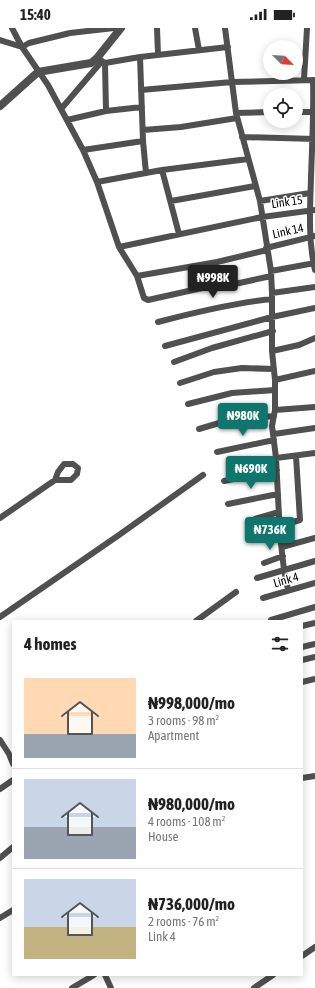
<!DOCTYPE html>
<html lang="en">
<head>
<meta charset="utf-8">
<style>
  body { margin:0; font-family:"Asap Condensed",sans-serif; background:#f2f2f2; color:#222; height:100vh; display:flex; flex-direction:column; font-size:15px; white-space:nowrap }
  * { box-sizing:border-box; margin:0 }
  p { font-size:13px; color:#767676 }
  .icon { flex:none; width:22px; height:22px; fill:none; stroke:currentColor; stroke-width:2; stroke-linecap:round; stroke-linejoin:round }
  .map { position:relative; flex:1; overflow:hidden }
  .details { position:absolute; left:12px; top:592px; width:291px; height:356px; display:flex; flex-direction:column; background:#fff; border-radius:0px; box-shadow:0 2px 10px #0003 }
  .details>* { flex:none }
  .needle { width:26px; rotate:114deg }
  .tools { position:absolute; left:263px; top:12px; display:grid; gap:8px }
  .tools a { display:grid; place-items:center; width:40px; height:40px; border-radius:50%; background:#fff; box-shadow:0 2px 10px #0003; font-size:20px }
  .price { position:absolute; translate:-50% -34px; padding:0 9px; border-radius:4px; background:#0f766e; color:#fff; font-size:13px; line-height:26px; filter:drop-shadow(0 1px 2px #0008) }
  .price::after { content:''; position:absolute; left:50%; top:24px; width:12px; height:9px; margin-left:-6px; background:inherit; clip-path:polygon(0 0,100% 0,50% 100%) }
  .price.current { background:#222; color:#fff }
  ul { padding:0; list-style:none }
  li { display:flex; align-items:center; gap:12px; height:100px; padding:0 12px }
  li+li { border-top:1px solid #e0e0e0 }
  li span { display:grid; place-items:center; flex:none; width:112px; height:80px; border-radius:0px; color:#555 }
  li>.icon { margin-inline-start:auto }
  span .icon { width:48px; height:48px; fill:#fffc; stroke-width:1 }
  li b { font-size:17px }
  h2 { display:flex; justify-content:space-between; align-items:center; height:48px; padding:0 12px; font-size:17px }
  .status { display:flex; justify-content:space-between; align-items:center; height:28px; padding:0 20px; background:#fff; direction:ltr }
  .status svg { height:11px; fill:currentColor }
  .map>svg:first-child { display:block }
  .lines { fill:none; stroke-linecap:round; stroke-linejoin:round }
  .minor { stroke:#505050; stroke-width:6 }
  .tertiary { stroke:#505050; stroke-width:8 }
  .labels { text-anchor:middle; stroke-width:3; stroke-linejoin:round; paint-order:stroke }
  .street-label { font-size:12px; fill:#000; stroke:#fff }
</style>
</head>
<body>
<div class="status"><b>15:40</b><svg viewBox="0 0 49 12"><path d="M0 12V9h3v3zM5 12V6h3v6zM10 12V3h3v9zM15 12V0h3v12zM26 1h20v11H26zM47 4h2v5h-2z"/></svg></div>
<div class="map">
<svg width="315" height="960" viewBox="0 0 315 960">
  <rect width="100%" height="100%" fill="#fff"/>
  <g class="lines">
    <path class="minor" d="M12 0 22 19 48 57 83 122 97 154 119 219 137 248 144 270 148 272 202 260 235 256 271 248
      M157 0 158 26
      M195 0 199 22
      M225 0 236 85 260 173 271 243 272 265V323L275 352V382L272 398 276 430 280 507 284 542 288 562
      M0 12 22 19 29 15 70 5 114 0
      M140 29 143 113 146 145
      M97 30 105 35 140 29 228 19
      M105 35 106 83
      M304 51 307 0
      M313 52C314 85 312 117 311 150 310 181 308 212 315 242
      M141 62 232 54 315 52
      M61 81 102 33
      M296 84H315
      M236 85 270 84
      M67 92 106 83 142 79
      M143 102 181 99 237 90
      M242 109 315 111
      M83 122 143 113
      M162 142 179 206
      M97 154 162 142 248 131
      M171 173 255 158
      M260 173 310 165
      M119 219 262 189 315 182
      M266 220 315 208
      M271 243 315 235
      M137 248 217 234 267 222
      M272 265 315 259
      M158 294C196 284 233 275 272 271
      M165 318 272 289 315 280
      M272 323 299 317 315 310
      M174 334 212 320 273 303
      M275 352 315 343
      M180 355 214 344 242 340 274 341
      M188 376 232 365 275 362
      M275 382 315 379
      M199 401 226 393 274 388
      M274 406 315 400
      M217 424 274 412
      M276 430 315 425
      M224 453 277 442
      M228 476 278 466
      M0 490 55 452H71L77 446 78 440 73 436H64L58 444 55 452
      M255 491 279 484
      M279 498 300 492 296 428
      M260 512 280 507
      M282 519 315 510
      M264 535 283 528
      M257 550 315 533
      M263 570 315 555
      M0 589 119 507 203 447
      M271 592 315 579
      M196 593 236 564
      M302 598 315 595
      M302 619 315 616
      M302 632 315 629
      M302 654 315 651
      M0 712 9 726 13 736
      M302 750 315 748
      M0 761 13 752
      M0 830 13 819
      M0 890 13 882
      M302 928 315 919
      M105 947 111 960
      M72 960 94 947
      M254 960 273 947"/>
    <path class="tertiary" d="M0 78 38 44 91 35 97 30 121 0"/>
  </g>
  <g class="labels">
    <g class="street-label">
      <text transform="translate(287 174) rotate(-8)" y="4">Link 15</text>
      <text transform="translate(288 203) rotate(-13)" y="4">Link 14</text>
      <text transform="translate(286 552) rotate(-16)" y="4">Link 4</text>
    </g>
  </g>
</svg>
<div class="tools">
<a><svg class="needle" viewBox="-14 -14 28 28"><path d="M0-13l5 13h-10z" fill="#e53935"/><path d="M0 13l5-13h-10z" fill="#767676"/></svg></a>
<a><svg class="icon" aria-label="locate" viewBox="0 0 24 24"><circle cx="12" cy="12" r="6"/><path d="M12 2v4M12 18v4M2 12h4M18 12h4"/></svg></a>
</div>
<b class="price current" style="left:213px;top:271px">₦998K</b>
<b class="price" style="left:243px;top:409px">₦980K</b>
<b class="price" style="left:251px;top:462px">₦690K</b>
<b class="price" style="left:270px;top:523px">₦736K</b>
<section class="details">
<h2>4 homes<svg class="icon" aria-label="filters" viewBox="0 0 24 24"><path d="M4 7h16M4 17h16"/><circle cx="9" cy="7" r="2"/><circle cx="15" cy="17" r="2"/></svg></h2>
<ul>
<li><span style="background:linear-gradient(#ffd9b3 70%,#9aa5b1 0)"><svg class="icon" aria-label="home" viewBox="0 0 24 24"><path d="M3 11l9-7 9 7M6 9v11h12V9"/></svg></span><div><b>₦998,000/mo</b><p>3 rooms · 98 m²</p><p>Apartment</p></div></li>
<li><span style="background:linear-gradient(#c9d6e8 60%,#9aa5b1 0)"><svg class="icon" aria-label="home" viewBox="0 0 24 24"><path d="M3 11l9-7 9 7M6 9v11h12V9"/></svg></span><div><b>₦980,000/mo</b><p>4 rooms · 108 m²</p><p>House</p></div></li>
<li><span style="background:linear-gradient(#c9d6e8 60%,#c2b280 0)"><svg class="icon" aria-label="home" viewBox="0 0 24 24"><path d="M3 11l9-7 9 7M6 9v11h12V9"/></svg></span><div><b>₦736,000/mo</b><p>2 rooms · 76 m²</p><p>Link 4</p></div></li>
</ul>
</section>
</div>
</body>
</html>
